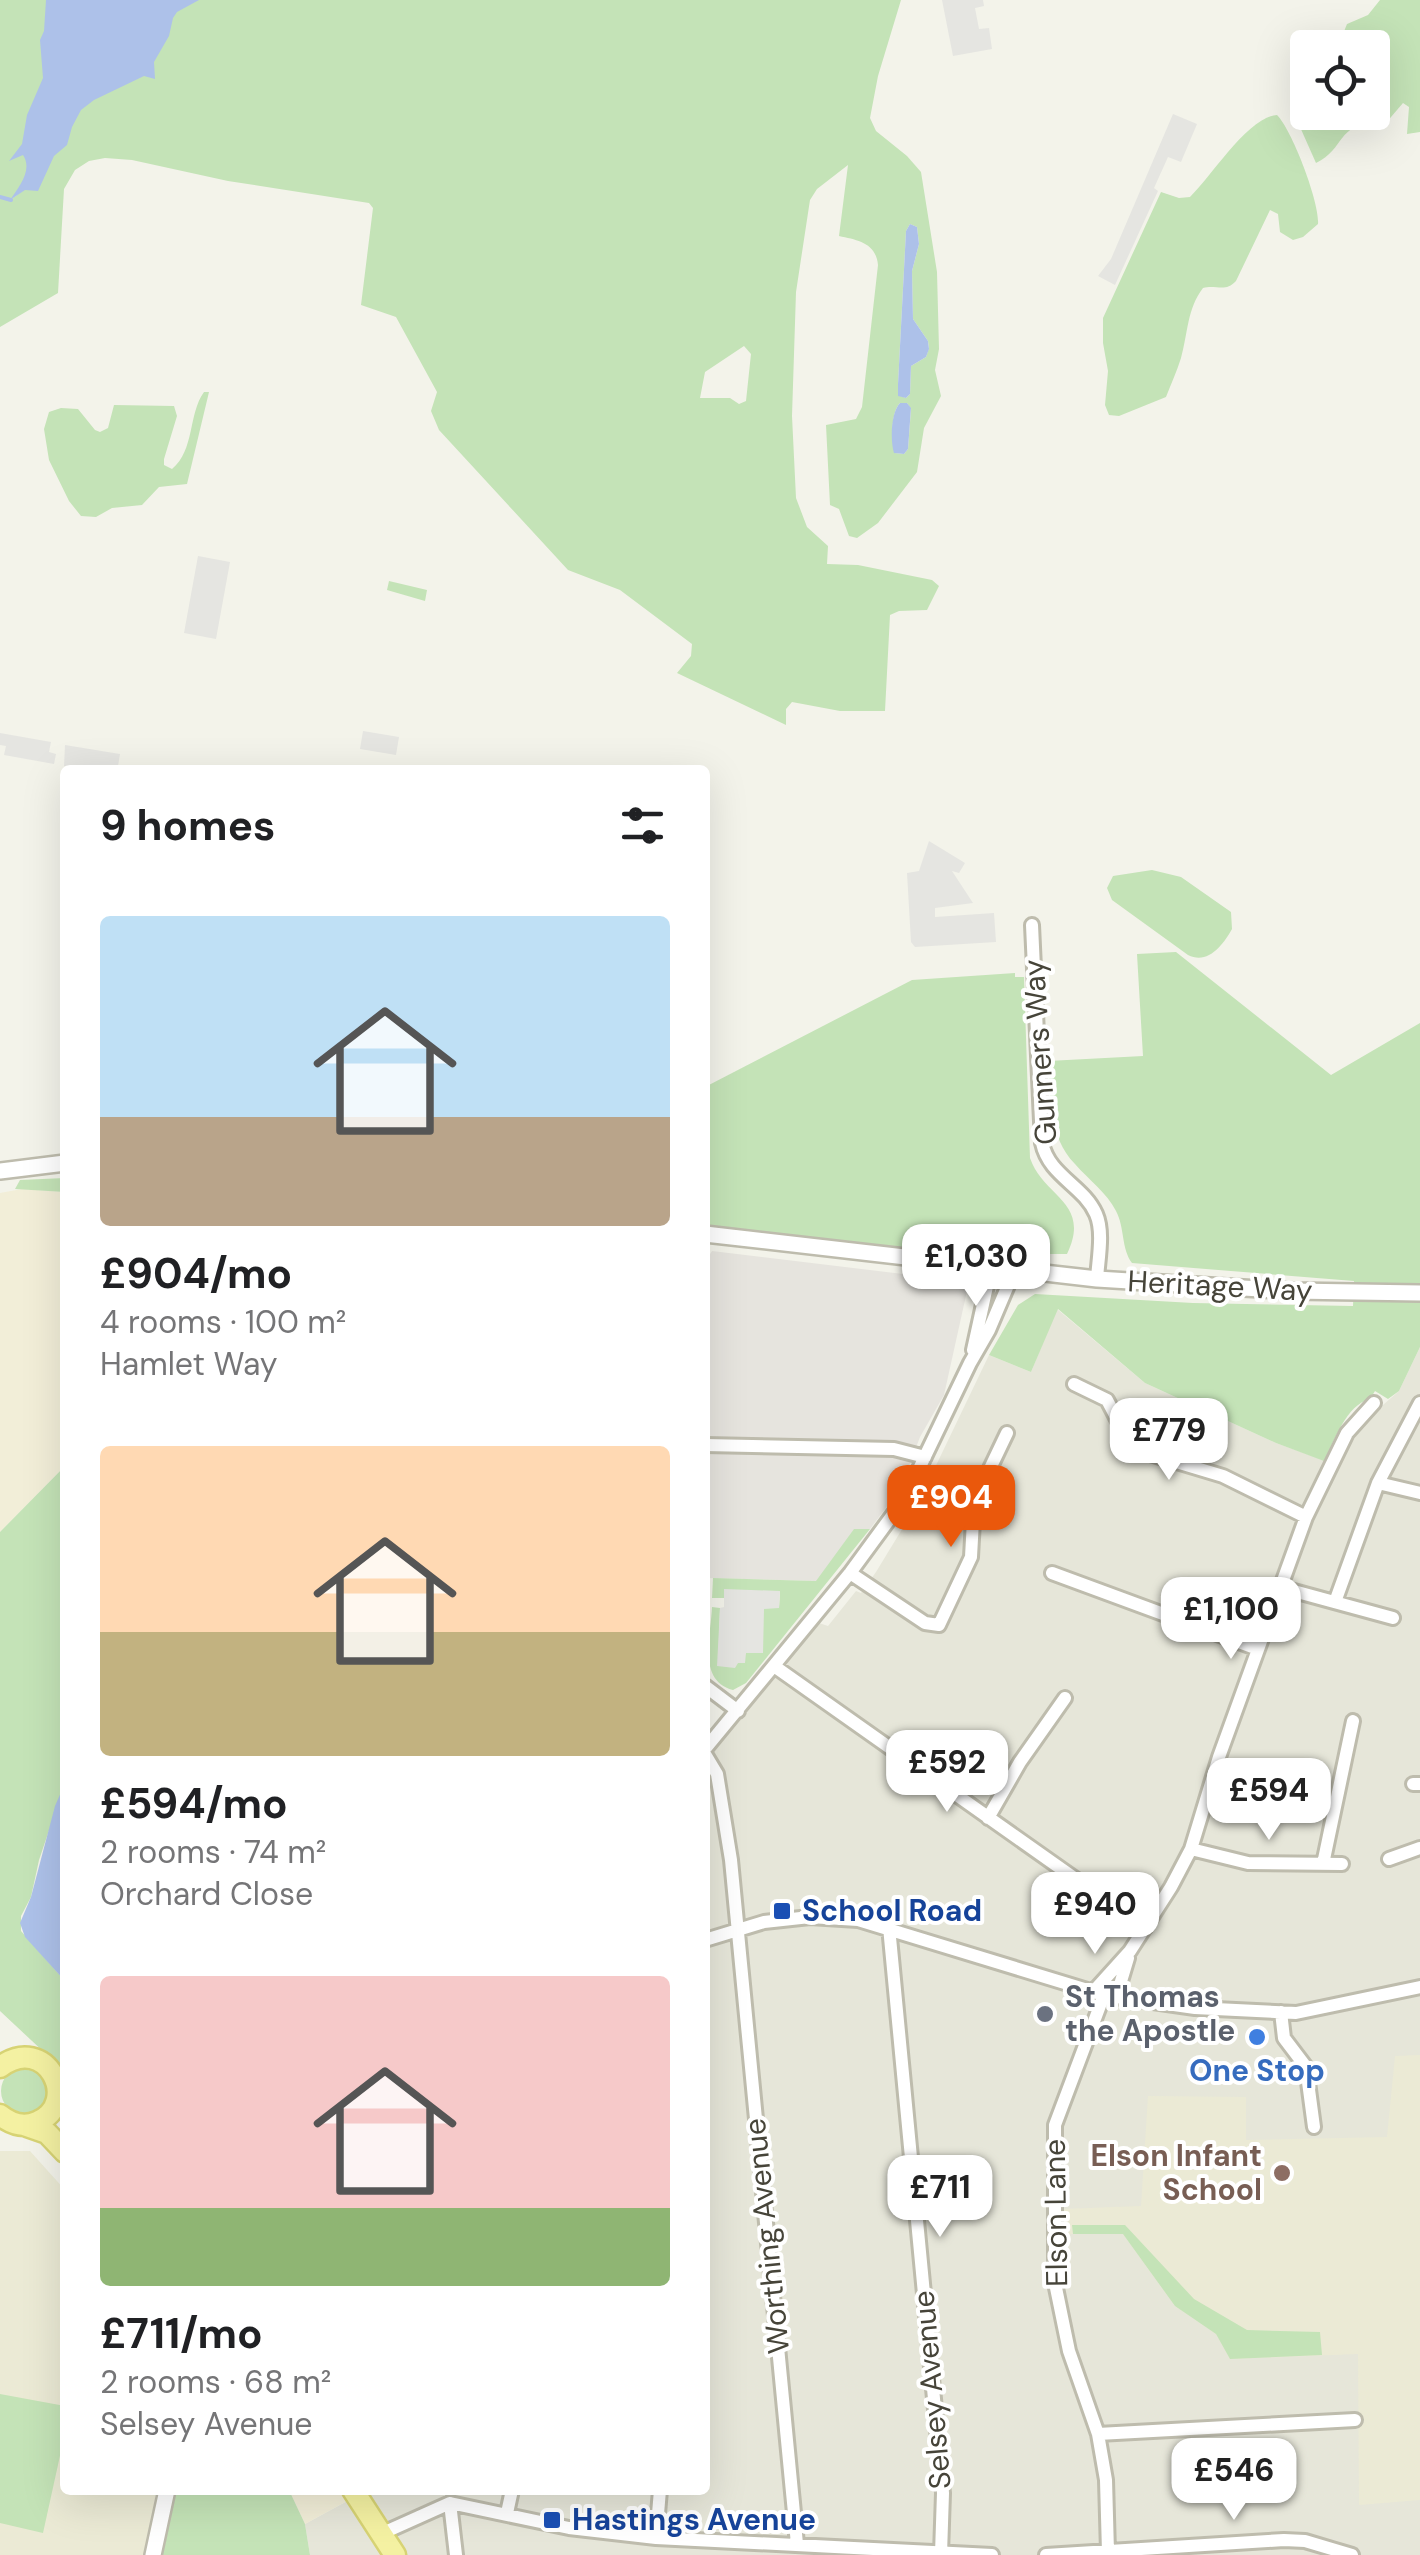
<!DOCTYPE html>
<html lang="en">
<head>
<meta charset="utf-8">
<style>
  body { margin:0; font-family:"DM Sans",sans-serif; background:#f2f2f2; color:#202124; height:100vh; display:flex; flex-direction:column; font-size:38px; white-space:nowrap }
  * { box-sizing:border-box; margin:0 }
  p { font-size:32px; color:#757577 }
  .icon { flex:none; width:55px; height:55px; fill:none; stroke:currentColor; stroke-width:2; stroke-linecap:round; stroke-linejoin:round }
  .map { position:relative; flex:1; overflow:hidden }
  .side { position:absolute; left:60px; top:765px; width:650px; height:1730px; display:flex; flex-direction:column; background:#fff; border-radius:10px; box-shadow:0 10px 40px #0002 }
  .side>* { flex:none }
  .tools { position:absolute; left:1290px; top:30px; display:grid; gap:20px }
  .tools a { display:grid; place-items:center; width:100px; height:100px; border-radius:10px; background:#fff; box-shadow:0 10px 40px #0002; font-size:50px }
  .price { position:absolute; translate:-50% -85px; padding:0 22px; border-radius:20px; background:#fff; color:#222; font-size:32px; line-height:65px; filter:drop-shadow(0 2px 5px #0008) }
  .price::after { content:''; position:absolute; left:50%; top:60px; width:30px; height:22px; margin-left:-15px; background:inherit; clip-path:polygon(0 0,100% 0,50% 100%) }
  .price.current { background:#ea580c; color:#fff }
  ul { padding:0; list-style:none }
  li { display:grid; align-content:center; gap:20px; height:530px; padding:0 40px }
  li span { display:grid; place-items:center; height:310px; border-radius:10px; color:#555 }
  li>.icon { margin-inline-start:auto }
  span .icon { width:180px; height:180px; fill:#fffc; stroke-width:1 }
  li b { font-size:42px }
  h2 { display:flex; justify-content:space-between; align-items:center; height:120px; padding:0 40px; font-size:42px }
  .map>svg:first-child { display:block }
  .residential { fill:#e6e6d9 }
  .commercial { fill:#f2eed8 }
  .industrial { fill:#e6e4de }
  .education { fill:#ebead5 }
  .green { fill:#c4e3b7; fill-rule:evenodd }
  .parking { fill:#e5e5e1 }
  .water { fill:#adc1e9 }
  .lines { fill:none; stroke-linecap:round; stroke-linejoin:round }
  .stream { stroke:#adc1e9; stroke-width:4 }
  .minor-casing { stroke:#bebcad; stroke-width:18 }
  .tertiary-casing { stroke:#bebcad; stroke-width:20 }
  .primary-casing { stroke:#d7d374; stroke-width:25 }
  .minor { stroke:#fff; stroke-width:12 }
  .tertiary { stroke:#fff; stroke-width:15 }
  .primary { stroke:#f4f1a2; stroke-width:20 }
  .transit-dot { fill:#1a4fb4; stroke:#fff; stroke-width:4 }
  .worship-dot { fill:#6b7280; stroke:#fff; stroke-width:4 }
  .shop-dot { fill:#3f7fe0; stroke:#fff; stroke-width:4 }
  .education-dot { fill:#8d6e63; stroke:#fff; stroke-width:4 }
  .labels { text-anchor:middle; stroke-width:8; stroke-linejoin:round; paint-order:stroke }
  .street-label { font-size:30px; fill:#464439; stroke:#fff }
  .transit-label { font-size:30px; font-weight:bold; fill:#164399; stroke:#fff; text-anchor:start }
  .worship-label { font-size:30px; font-weight:bold; fill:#5b616d; stroke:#fff; text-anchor:start }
  .shop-label { font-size:30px; font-weight:bold; fill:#366cbe; stroke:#fff }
  .education-label { font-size:30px; font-weight:bold; fill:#785e54; stroke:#fff; text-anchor:end }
</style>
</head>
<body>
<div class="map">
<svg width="1420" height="2555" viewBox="0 0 1420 2555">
  <rect width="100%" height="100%" fill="#f3f3ea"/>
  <path class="residential" d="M1057 1309 1145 1383 1276 1443 1337 1465 1368 1418 1399 1391 1420 1347V2555H404L365 2490H705V1760L819 1623 828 1626 856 1591 861 1593 876 1572 918 1503 989 1355 1031 1372Z
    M349 2500 383 2555H310L305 2524Z"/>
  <path class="commercial" d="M22 1189 65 1192V1466L0 1532V1193Z
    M289 2490H342L349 2500 305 2524Z"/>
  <path class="industrial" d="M712 1251 961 1281 967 1291 944 1395 920 1437 900 1489 870 1529 854 1530 817 1581 705 1578V1262Z"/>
  <path class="education" d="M1420 2055V2500L1359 2505 1358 2354 1230 2359 1216 2334 1175 2306 1123 2234H1061V2209L1141 2206 1148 2096 1246 2097V2140L1387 2137 1395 2056Z
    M0 2151H30L65 2190V2490H157L144 2555H0Z"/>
  <path class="green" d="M0 0H118L69 69 56 99 54 130 38 157 33 174 13 198 36 180 61 128 66 88 128 0H901L878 76 870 118 876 131 907 156 921 172 937 272 939 349 935 370 941 396 924 428 917 472 878 523 857 538 849 536 839 509 830 505 826 425 856 419 862 407 878 265C876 243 858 240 839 236L848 165 817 189 810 200 796 292 792 416 796 498 807 527 828 546 827 564 858 565 932 580 939 586 927 610 899 611 890 615 885 711H840L792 702 786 709V725L677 673 691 656 692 644 620 590 568 570 439 430 431 411 437 392 396 317 361 305 373 208 369 203 228 181 132 160 105 158 89 161 75 170 64 189 58 293 0 327ZM910 224 917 227 919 244 912 271 913 319 928 341 929 348 926 357 911 366 910 394 906 398 898 395V384L906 231ZM744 346 751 354 746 401 739 404 730 398H700L705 372ZM900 403H907L911 409 908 449 904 454 895 453C891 440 891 412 900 403Z
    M1380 0H1420V132L1407 134 1409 107 1403 103 1385 124C1336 119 1348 147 1316 163L1296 118 1309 113 1372 112V48L1347 47 1343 34 1347 24 1368 15Z
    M1277 115C1292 130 1320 203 1318 224L1303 237 1293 240 1280 232 1278 214 1270 210 1236 281C1225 293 1216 284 1203 288 1187 309 1188 333 1181 358 1177 371 1171 384 1166 397L1119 416 1109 415 1105 405 1108 371 1103 343V318L1161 192 1179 198 1190 197C1212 176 1248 117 1277 115Z
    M204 392H209L187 484 159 487 142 505 112 508 96 517 81 516 69 501 49 460 44 429 49 412 61 408 78 409 95 430 100 432 108 428 114 405 174 406 177 416 164 459V465L172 469C195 450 188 414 204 392Z
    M389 581 427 590 425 601 387 590Z
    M1152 870 1181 877 1231 912 1232 929C1223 945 1208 965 1188 955L1112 900 1107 888 1113 876Z
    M1176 952 1331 1075 1420 1023V1347L1399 1391 1388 1399 1375 1391 1370 1399C1346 1405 1335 1440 1324 1461L1276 1443 1145 1383 1058 1309 1031 1372 989 1355 1018 1305 1035 1294 1193 1303 1353 1306 1354 1281 1132 1263C1121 1248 1125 1228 1116 1211 1107 1193 1089 1180 1075 1164 1048 1136 1051 1098 1048 1061L1143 1056 1137 954Z
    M1015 973V977H1024L1030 1158C1043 1197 1092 1202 1067 1254H1043L1041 1266 705 1226V1087L912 980Z
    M65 1178V1192L15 1189 20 1180Z
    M65 1466V1783L39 1860 31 1897 21 1916V1931L65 1981V2078L47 2055 0 2011V1532Z
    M854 1529H870L746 1683 733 1690C697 1681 711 1635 712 1607L720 1608 718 1666 738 1663 746 1653 764 1608H779L780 1592 724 1590V1598H712L713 1578 816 1581Z
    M1 2091a24 24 0 1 1 48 0a24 24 0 1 1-48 0Z
    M1072 2225H1125L1194 2299 1247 2330 1320 2332 1322 2355 1230 2359 1216 2334 1175 2306 1123 2234H1073Z
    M0 2394 65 2406V2433L43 2533 0 2523Z
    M176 2490H289L305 2524 310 2555H162Z"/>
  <path class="parking" d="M942 0H983L984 6 975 8 979 29 989 28 992 49 953 56Z
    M1173 114 1197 124 1181 162 1168 157 1154 188 1158 191 1115 285 1098 276 1111 259Z
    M198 556 230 562 216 639 184 633Z
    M363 731 399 737 396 755 360 749Z
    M0 733 51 742 49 752 56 754 54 764 4 755 6 746 0 745Z
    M65 745 120 754 118 766 115 770 64 766Z
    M929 841 965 863 959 873 952 871 973 903 935 908V917L994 913 996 942 915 947 911 942 907 873 919 871Z
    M724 1589 780 1591 779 1608 764 1609 763 1653H746L745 1663H738L735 1668 717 1666 720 1608 724 1607Z"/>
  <path class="water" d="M46 0H199L177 12 173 18 169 36 154 62 155 79 144 76 94 100 81 110 72 127 67 145 54 156 38 191 25 190 10 200C19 187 33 170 23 155L9 161 22 144 27 115 43 78 40 40 44 31Z
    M910 224 917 227 919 244 912 271 913 319 928 341 929 349 926 357 911 366 910 394 906 398 898 396V384L906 231Z
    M900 403H907L911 408 908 449 904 454 894 453C890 440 891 412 900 403Z
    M65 1783V1981L25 1937 20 1923 31 1897 55 1806Z"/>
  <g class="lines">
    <path class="stream" d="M0 197 11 200"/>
    <g class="minor-casing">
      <path id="minor" d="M1032 925 1042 1143C1049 1176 1083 1185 1096 1214 1104 1232 1098 1260 1097 1279
        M973 1350 991 1268
        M1074 1384 1107 1400 1127 1438 1143 1452 1223 1476 1306 1517
        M705 1445 894 1449 925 1457
        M1378 1483 1420 1493
        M850 1573 925 1623 939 1625 971 1557 974 1502 1007 1433
        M1052 1573 1258 1649
        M1279 1587 1393 1618
        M1335 1602 1378 1483 1420 1403
        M774 1666 1145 1928
        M705 1686 738 1711
        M705 1749 850 1573 905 1498 970 1363 989 1330 1014 1271
        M705 1754 717 1774 731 1860 797 2544
        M1413 1784H1420
        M988 1818 1020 1762 1065 1698
        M1191 1849 1248 1863 1342 1864
        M1389 1859 1420 1848
        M1323 1864 1353 1721
        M889 1927 943 2493 941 2554
        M705 1940 764 1922 810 1917 858 1920 1104 1995 1195 2008 1296 2013 1420 1987
        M1093 1992 1130 1951 1171 1887 1191 1849 1219 1757 1306 1517 1347 1433 1374 1403
        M1104 1995 1055 2125V2283L1069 2351 1098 2434 1106 2480 1108 2552
        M1116 1998 1128 1958
        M1281 2012 1284 2038 1306 2067 1314 2127
        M1098 2434 1355 2420
        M450 2503 456 2555
        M507 2513 512 2490
        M383 2533 450 2503 569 2528 656 2538 992 2555
        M656 2538 660 2490
        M1046 2555 1284 2540 1305 2541 1352 2555"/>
    </g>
    <g class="tertiary-casing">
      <path id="tertiary" d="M0 1171 65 1163
        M705 1234 1097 1279 1293 1291 1420 1293
        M153 2555 167 2490"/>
    </g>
    <g class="primary-casing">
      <path id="primary" d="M0 2067C46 2032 82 2103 37 2122 23 2128 11 2124 0 2115
        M24 2125 47 2133 65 2152
        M353 2490 395 2555"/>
    </g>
    <use href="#minor" class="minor"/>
    <use href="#tertiary" class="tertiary"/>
    <use href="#primary" class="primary"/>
  </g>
  <g class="transit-dot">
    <rect x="772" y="1901" width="20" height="20" rx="5"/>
    <rect x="542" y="2510" width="20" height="20" rx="5"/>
  </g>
  <circle class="worship-dot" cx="1045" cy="2014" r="10"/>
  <circle class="shop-dot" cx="1257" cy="2037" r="10"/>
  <circle class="education-dot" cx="1282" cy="2173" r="10"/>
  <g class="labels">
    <g class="street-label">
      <text transform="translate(1040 1052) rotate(-94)" y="10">Gunners Way</text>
      <text transform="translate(1220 1286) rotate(3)" y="10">Heritage Way</text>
      <text transform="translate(1056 2213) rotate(-91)" y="10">Elson Lane</text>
      <text transform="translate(767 2236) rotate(-96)" y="10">Worthing Avenue</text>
      <text transform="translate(932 2390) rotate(-95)" y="10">Selsey Avenue</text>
    </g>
    <g class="transit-label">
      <text x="802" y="1921">School Road</text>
      <text x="572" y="2530">Hastings Avenue</text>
    </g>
    <g class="worship-label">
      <text x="1065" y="2007">St Thomas<tspan x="1065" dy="34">the Apostle</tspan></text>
    </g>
    <g class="shop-label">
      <text x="1257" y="2081">One Stop</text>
    </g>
    <g class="education-label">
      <text x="1262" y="2166">Elson Infant<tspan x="1262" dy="34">School</tspan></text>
    </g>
  </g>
</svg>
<div class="tools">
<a><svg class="icon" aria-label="locate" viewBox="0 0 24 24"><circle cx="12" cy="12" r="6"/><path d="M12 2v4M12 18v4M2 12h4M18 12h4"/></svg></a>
</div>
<b class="price" style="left:976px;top:1309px">£1,030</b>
<b class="price" style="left:1169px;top:1483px">£779</b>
<b class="price current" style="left:951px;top:1550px">£904</b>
<b class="price" style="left:1231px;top:1662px">£1,100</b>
<b class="price" style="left:947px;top:1815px">£592</b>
<b class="price" style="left:1269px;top:1843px">£594</b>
<b class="price" style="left:1095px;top:1957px">£940</b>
<b class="price" style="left:940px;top:2240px">£711</b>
<b class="price" style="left:1234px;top:2523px">£546</b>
<section class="side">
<h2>9 homes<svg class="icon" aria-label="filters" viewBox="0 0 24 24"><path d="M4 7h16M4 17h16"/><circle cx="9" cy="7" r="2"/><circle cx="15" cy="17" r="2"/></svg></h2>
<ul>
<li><span style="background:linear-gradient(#bfe0f5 65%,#b9a48a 0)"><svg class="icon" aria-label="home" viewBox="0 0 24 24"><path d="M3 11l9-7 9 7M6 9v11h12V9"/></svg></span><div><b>£904/mo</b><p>4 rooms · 100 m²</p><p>Hamlet Way</p></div></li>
<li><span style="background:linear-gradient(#ffd9b3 60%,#c2b280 0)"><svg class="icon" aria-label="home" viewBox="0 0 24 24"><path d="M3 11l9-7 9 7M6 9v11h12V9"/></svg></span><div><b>£594/mo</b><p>2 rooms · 74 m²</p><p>Orchard Close</p></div></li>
<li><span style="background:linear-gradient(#f6c9c9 75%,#8fb573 0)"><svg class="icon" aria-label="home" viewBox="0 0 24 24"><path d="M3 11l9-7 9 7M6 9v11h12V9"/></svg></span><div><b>£711/mo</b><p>2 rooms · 68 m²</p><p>Selsey Avenue</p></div></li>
</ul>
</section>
</div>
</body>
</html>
